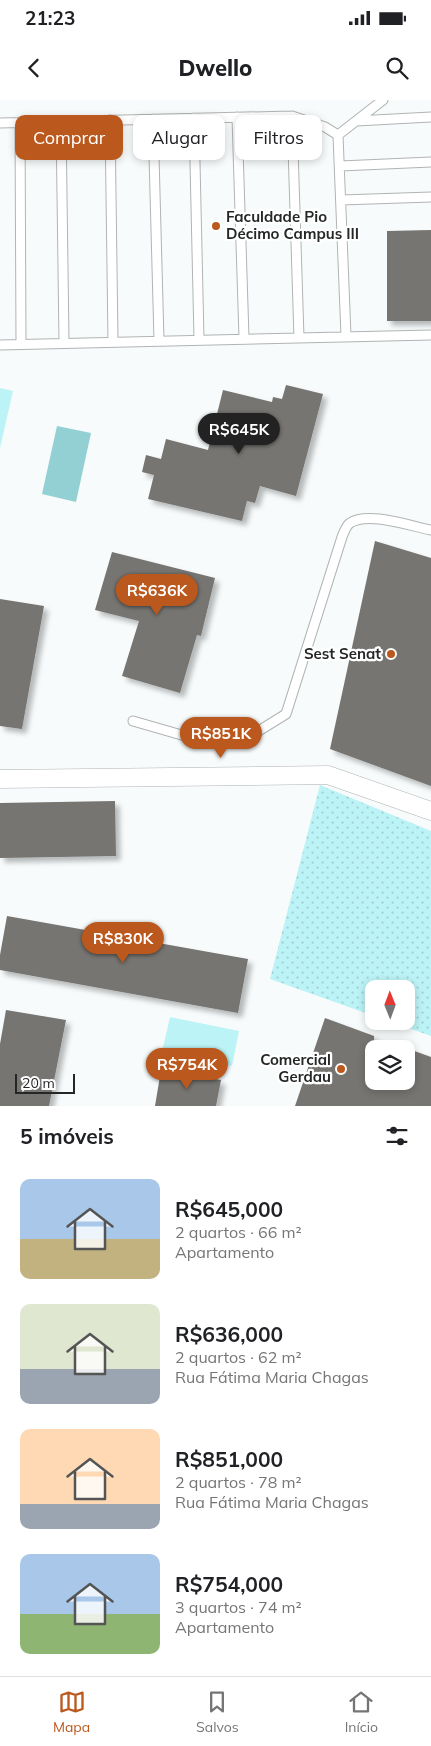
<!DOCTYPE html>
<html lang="pt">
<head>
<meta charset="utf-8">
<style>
  body { margin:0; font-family:Mulish,sans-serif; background:#f2f2f2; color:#202124; height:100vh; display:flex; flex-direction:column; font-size:19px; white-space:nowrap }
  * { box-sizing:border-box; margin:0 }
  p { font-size:16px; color:#757577 }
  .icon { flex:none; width:28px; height:28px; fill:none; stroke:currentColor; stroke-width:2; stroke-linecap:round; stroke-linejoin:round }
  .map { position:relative; height:1006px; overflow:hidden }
  .drawer { display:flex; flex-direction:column; background:#fff; flex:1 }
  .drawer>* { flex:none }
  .hud { position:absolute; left:15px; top:15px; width:401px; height:45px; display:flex; gap:10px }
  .needle { width:32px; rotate:359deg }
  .buttons { position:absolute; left:365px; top:880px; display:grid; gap:10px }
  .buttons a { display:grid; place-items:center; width:50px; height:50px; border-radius:10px; background:#fff; box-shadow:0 2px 8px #0003; font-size:25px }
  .scale { position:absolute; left:15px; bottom:12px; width:60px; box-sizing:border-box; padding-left:5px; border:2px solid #252727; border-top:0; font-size:14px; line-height:18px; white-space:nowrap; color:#252727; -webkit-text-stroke:4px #fff; paint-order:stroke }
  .price { position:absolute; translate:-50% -42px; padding:0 11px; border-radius:18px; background:#ba581d; color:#fff; font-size:16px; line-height:32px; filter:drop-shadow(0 1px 2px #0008) }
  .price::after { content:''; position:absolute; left:50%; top:30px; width:15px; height:11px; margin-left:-8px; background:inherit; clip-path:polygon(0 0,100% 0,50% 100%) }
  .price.current { background:#222; color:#fff }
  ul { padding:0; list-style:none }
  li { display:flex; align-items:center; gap:15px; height:125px; padding:0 20px }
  li span { display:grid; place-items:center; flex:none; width:140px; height:100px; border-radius:10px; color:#555 }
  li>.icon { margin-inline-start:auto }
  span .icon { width:60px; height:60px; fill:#fffc; stroke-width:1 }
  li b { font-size:21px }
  h2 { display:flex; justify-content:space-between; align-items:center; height:60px; padding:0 20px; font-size:21px }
  .chip { padding:0 18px; border-radius:10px; background:#fff; box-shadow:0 2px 8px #0003; font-size:18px; line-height:45px }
  .chip.current { background:#ba581d; color:#fff }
  .status { display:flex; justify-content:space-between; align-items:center; height:35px; padding:0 25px; background:#fff; direction:ltr }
  .status svg { height:14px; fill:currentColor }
  header { display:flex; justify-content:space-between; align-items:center; height:65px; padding:0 20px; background:#fff; font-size:22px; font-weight:800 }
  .tab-bar { display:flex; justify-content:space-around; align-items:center; height:70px; border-top:1px solid #e0e0e0; background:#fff; font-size:14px; color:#757577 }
  .tab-bar a { display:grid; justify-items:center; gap:2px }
  .tab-bar .current { color:#ba581d }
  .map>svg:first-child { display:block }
  .grass { fill:url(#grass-dots) }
  .pitch { fill:#bcf3f6 }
  .water { fill:#93d0d4 }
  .building { fill:#777472; filter:url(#shadow) }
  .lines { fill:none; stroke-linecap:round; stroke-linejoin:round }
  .lane-casing { stroke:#b1b4b4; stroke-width:11 }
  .street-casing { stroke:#b1b4b4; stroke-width:19 }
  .lane { stroke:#fff; stroke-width:9 }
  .street { stroke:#fff; stroke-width:18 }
  .poi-dot { fill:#ba581d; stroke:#fff; stroke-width:2 }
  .labels { text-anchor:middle; stroke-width:4.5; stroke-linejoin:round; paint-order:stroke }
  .poi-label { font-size:15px; font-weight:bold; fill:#252727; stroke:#fff; text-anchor:end }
</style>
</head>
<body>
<div class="status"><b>21:23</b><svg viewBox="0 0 49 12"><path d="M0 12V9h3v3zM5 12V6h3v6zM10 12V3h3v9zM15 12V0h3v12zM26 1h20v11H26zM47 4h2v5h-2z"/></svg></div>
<header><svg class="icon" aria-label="back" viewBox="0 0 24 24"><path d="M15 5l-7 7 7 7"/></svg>Dwello<svg class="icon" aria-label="search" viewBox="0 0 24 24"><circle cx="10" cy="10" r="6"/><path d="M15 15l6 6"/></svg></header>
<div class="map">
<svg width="431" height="1006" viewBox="0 0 431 1006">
  <defs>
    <pattern id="grass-dots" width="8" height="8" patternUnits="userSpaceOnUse" patternTransform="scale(1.25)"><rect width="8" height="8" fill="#bcf3f6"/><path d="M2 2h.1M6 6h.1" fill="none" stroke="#a1d0d3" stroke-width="1.8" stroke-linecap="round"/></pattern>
    <filter id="shadow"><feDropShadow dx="4.5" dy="4.5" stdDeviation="2.5" flood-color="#0004"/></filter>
  </defs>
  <rect width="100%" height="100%" fill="#f7fbfb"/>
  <path class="grass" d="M320 685 431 731V936L389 921H406V889H374V916L270 879Z"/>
  <path class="pitch" d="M0 288 13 291 0 348Z
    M170 917 239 931 232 966 162 952Z"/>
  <path class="water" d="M57 326 91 333 76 402 42 394Z"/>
  <path class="building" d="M431 130V221H387V131Z
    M286 285 323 294 296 396 260 386 255 403 247 401 242 421 148 399 154 375 142 372 146 355 161 359 166 339 208 350 223 290 272 302 273 297 282 299Z
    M375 441 431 458V686L330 649Z
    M112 452 215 478 201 536 197 535 180 593 122 576 139 521 95 510Z
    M0 499 44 506 22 629 0 626Z
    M115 701 116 756 0 758V703Z
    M7 816 248 859 238 913 0 870V855Z
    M6 910 66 920 49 1006H0V944Z
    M325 918 374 936V981H406V948L431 957V1006H295Z
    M161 970 221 980 216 1006H155Z"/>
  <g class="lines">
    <g class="lane-casing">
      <path id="lane" d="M292 16 299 238
        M237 17 244 238
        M194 18 199 239
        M153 19 159 240
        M110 20 113 241
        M61 21 64 242
        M356 21 431 17
        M20 22 21 243
        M0 23 292 16 325 27 338 35 383 0
        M338 35 346 236
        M340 66 431 62
        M341 100 431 97
        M0 245 431 235
        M133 621 185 636 227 639 257 632 286 614 342 437C344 432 346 426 350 423 368 411 410 426 431 430"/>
    </g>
    <g class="street-casing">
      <path id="street" d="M0 679 328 675 431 711"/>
    </g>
    <use href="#lane" class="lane"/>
    <use href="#street" class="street"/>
  </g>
  <g class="poi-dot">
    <circle cx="216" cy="126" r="5"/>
    <circle cx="391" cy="554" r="5"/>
    <circle cx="341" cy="969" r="5"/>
  </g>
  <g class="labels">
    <g class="poi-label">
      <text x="226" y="122" text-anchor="start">Faculdade Pio<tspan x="226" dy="17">Décimo Campus III</tspan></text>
      <text x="381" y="559">Sest Senat</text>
      <text x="331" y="965">Comercial<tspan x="331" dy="17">Gerdau</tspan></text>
    </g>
  </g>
</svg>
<div class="buttons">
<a><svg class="needle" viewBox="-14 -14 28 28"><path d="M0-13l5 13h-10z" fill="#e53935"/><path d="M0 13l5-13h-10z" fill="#757577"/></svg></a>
<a><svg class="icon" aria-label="layers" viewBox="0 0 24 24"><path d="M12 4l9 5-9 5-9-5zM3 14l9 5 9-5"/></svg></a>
</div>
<div class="scale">20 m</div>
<b class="price current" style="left:239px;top:355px">R$645K</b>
<b class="price" style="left:157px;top:516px">R$636K</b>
<b class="price" style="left:221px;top:659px">R$851K</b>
<b class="price" style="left:123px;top:864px">R$830K</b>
<b class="price" style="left:187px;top:990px">R$754K</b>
<div class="hud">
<a class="chip current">Comprar</a>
<a class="chip">Alugar</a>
<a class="chip">Filtros</a>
</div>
</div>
<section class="drawer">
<h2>5 imóveis<svg class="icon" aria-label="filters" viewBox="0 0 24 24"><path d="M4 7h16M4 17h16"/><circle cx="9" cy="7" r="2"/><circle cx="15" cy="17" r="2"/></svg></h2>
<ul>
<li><span style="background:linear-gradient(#a9c7e8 60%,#c2b280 0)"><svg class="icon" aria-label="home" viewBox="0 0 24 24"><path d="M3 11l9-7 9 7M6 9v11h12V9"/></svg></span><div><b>R$645,000</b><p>2 quartos · 66 m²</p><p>Apartamento</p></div></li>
<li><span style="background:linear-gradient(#dfe7d0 65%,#9aa5b1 0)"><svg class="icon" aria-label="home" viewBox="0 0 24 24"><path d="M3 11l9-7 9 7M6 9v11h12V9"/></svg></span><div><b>R$636,000</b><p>2 quartos · 62 m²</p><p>Rua Fátima Maria Chagas</p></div></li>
<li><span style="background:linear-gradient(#ffd9b3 75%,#9aa5b1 0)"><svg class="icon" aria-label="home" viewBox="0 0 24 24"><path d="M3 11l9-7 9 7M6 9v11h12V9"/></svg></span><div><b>R$851,000</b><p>2 quartos · 78 m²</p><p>Rua Fátima Maria Chagas</p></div></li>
<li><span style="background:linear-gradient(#a9c7e8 60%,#8fb573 0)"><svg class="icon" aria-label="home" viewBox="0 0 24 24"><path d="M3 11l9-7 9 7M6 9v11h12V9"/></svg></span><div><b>R$754,000</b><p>3 quartos · 74 m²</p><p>Apartamento</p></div></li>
</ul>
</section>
<nav class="tab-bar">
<a class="current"><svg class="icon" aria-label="map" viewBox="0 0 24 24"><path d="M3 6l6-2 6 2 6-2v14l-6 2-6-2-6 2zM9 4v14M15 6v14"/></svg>Mapa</a>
<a><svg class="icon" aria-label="saved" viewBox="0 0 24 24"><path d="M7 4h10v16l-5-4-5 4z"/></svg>Salvos</a>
<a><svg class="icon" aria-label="home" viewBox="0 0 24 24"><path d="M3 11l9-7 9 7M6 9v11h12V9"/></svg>Início</a>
</nav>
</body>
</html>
